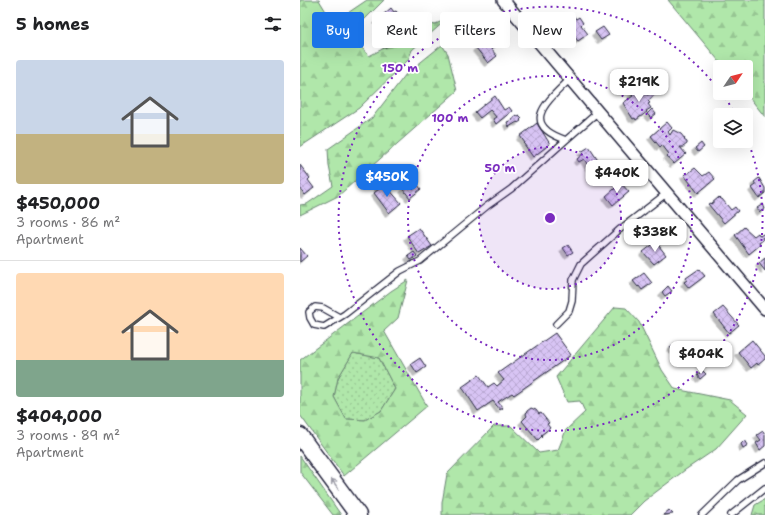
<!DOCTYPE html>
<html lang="en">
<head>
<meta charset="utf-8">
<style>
  body { margin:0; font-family:"Shantell Sans",sans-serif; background:#f6f6f6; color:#202124; height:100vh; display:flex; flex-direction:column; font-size:15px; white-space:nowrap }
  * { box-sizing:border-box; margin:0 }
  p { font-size:13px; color:#757577 }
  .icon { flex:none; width:22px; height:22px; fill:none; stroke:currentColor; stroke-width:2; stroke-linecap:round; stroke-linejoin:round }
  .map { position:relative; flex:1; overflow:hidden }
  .sheet { display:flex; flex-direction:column; background:#fff; width:300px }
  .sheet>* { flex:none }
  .hud { position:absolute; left:12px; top:12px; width:380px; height:36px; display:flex; gap:8px }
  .needle { width:26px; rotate:55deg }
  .controls { position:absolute; left:413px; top:60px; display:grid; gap:8px }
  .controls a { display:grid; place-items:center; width:40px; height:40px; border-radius:4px; background:#fff; box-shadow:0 4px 16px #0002; font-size:20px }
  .price { position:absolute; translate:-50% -34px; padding:0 9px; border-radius:8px; background:#fff; color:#222; font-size:13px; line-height:26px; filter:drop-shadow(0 1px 2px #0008) }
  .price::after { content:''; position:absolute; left:50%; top:24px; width:12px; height:9px; margin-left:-6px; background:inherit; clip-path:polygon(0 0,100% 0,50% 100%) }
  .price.active { background:#1a73e8; color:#fff }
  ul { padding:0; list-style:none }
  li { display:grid; align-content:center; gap:8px; height:212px; padding:0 16px }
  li+li { border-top:1px solid #e0e0e0 }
  li span { display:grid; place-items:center; height:124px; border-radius:4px; color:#555 }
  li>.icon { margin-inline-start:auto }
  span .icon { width:72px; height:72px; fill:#fffc; stroke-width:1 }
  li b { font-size:17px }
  h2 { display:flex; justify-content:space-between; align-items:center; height:48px; padding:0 16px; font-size:17px }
  .tag { padding:0 14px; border-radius:4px; background:#fff; box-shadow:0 4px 16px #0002; font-size:14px; line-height:36px }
  .tag.active { background:#1a73e8; color:#fff }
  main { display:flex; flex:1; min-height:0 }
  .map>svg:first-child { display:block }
  .grass { fill:url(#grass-dots); stroke:#698472 }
  .forest { fill:url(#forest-firs); stroke:#698472; fill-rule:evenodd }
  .building { fill:url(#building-cross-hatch); stroke:#22223b; filter:url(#shadow) }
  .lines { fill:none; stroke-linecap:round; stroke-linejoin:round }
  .service-casing { stroke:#22223b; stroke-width:8 }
  .minor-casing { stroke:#22223b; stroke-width:14 }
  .secondary-casing { stroke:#22223b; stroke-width:19 }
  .service { stroke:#fff; stroke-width:5.5 }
  .minor { stroke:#fff; stroke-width:11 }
  .secondary { stroke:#fff; stroke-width:16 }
  .oneway { stroke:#9c9ca7 }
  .ring { fill:none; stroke:#7b2cbf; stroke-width:2; stroke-dasharray:2 4 }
  .centre { fill:#7b2cbf; stroke:#fff; stroke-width:2 }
  .ring-label { font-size:12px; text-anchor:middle; font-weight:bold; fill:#7b2cbf; stroke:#fff; stroke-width:3.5; stroke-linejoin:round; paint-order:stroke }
</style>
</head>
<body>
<main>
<section class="sheet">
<h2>5 homes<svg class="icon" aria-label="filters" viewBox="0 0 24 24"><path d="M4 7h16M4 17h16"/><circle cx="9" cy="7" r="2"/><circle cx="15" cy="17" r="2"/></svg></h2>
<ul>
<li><span style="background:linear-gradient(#c9d6e8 60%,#c2b280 0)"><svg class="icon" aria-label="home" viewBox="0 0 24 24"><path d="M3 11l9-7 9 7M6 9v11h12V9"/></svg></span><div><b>$450,000</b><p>3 rooms · 86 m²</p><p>Apartment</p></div></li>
<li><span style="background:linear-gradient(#ffd9b3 70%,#7fa58c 0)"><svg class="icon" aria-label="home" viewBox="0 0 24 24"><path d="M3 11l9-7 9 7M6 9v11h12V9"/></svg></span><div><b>$404,000</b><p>3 rooms · 89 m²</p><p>Apartment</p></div></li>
</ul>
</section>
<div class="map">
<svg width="465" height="515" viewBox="0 0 465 515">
  <defs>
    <pattern id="grass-dots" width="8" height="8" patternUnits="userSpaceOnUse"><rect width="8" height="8" fill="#b0e7aa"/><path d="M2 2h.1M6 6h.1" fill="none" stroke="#97c693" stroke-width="1.8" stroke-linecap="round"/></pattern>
    <pattern id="forest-firs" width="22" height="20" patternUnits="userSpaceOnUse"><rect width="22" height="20" fill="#b0e7aa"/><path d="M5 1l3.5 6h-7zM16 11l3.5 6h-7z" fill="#97c693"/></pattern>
    <pattern id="building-cross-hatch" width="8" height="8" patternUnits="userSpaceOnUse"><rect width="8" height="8" fill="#d8c4f4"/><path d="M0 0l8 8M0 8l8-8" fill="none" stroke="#b9a8d2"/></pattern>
    <filter id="shadow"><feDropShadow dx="-3.5" dy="3.5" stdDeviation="0" flood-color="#0004"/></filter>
  </defs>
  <rect width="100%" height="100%" fill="#fff"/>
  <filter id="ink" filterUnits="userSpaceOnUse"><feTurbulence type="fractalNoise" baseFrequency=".025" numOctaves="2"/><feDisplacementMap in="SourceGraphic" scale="8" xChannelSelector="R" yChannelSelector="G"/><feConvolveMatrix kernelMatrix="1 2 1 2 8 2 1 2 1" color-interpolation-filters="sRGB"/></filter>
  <g filter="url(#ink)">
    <path class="grass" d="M53 353 79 358 95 389 81 411 65 420 46 419 34 397 38 378Z"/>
    <path class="forest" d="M0 0H19L33 23 67 0H84L50 34 69 56 121 29 146 20 112 50 108 60 59 108 0 147Z
      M368 0H465V117L446 93V67H424Z
      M142 45 148 54 157 91 38 196 0 215V205L7 204 33 186 29 166 28 149 72 118 106 74Z
      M108 280 98 318 84 331 127 406 44 476 0 415V360L91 291ZM53 353 79 358 95 389 81 411 65 420 46 419 34 397 38 378Z
      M315 307 326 308 339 322 362 370 375 389 430 400 447 414 416 449 385 470 344 501 330 515H142V503L147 474 194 426H211L239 453 258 450 266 430 285 412 280 401 267 402 256 377Z
      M0 456 41 515H33L0 472Z
      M465 499V515H452L455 505Z"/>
    <path class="building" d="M91 8 94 12 96 11 105 22 108 19 114 26 105 33 99 26 89 35 84 30 82 32 79 28 81 26 77 20Z
      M273 15 276 19 279 17 283 23 281 25 288 34 278 41 271 32 269 34 262 23Z
      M183 21 200 42 191 49 197 56 188 63 176 48 182 43 180 41 177 44 171 36 175 33 172 30Z
      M303 27 309 35 301 40 295 32Z
      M95 37 96 43 86 45 85 38Z
      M343 85 345 88 344 92 345 94 348 95 353 91 356 94 348 101 350 103 348 104 351 108 346 111 347 112 336 120 335 118 333 119 323 103 333 96 331 94Z
      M195 96 204 110 209 107 212 111 196 124 193 119 196 117 191 111 190 110 180 118 175 112Z
      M352 109 356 114 351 118 347 114Z
      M216 115 217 116 219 115 222 118 220 120 221 121 218 123 217 122 209 127 207 122 213 120 212 118Z
      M367 122 372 128 368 132 370 135 373 130 381 134 385 139 384 140 387 142V144L383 147H380L386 154 374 164 367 156 369 154 362 145 360 147 351 136Z
      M237 123 250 144 233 157 224 144 225 143 220 136Z
      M401 143 404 147 398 152 395 148Z
      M289 147 299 162 290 168 284 159 279 162 277 159 283 154 281 152Z
      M0 165 10 178 8 180 14 188 5 195 0 188Z
      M395 168 403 176 409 172 415 179 398 193 384 175 386 173 387 174Z
      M459 178 465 188V193L459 198 452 188 456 185 454 182Z
      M114 180 121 189 110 198 103 189Z
      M81 183 87 189 88 188 101 203 89 213 74 193 79 189 77 187Z
      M321 183 329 192 313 205 306 196Z
      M419 197 421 199H422L431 210 435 207 438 211 424 223 408 204 410 203 411 204Z
      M463 204 465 209 460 212 457 208Z
      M444 227 454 236 458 233 460 236 463 234 465 236 462 238 463 240 459 243 460 245 449 254 435 235Z
      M119 228 132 246 119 254 107 236Z
      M356 242 366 255 354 264 343 252Z
      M268 245 273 252 268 255 263 248Z
      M0 248 7 256 0 262Z
      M114 252 117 256 111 260 108 256Z
      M465 258V271L459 263Z
      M399 269 405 276 389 288 384 282 387 280 386 278Z
      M344 273 352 283 342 290 339 286 338 287 333 281Z
      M368 286 372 291 365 296 362 292Z
      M423 307 439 325 429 333 414 314Z
      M255 333 271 355 214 395 212 393 198 402 203 408 200 410 193 401 178 411 162 387 179 375 188 387 194 383 197 386 204 380 198 373Z
      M452 340 465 356V359L458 365 457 363 451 368 438 352Z
      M375 344 377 347 373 351 370 347Z
      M120 358 126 367 117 373 111 364Z
      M403 371 406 374 400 379 397 375Z
      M231 408 236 410 239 414 241 413 249 423 247 424 250 428 241 435 242 436 238 440 222 421 227 416 226 414 227 411Z
      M463 431 465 434V446L460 450 456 443 461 440 457 435Z
      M445 440 448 445 443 448 441 444Z
      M369 510 373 514 363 515Z"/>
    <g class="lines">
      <g class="service-casing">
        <path id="service" d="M270 79C248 101 218 124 266 140L298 112
          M39 317 23 308 15 307 9 312 10 318 14 325 24 327 45 314 100 271 120 261 187 206 211 189 266 140
          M256 324 269 311 272 301 273 280 281 264 319 230 367 193
          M402 515 438 480 465 463
          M431 515 465 488"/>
      </g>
      <g class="minor-casing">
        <path id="minor" d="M203 0 465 309"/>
      </g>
      <g class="secondary-casing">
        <path id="secondary" d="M0 436 58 515"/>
      </g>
      <use href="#service" class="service"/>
      <use href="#minor" class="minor"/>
      <use href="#secondary" class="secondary"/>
    </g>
    <defs><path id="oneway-shaft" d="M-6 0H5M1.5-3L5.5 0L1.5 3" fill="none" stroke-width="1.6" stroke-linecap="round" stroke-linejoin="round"/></defs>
    <use class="oneway" href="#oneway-shaft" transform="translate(35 484) rotate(-126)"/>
  </g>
  <circle cx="250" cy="218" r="71" fill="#7b2cbf" fill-opacity=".12"/>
  <g class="ring">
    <circle cx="250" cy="218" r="71"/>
    <circle cx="250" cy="218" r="142"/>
    <path d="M422 93A212 212 0 0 1 435 114M447 139A212 212 0 1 1 419 90"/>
  </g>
  <circle cx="250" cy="218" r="6" class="centre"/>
  <g class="ring-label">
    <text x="100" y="72">150 m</text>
    <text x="150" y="122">100 m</text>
    <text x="200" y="172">50 m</text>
  </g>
</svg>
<div class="controls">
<a><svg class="needle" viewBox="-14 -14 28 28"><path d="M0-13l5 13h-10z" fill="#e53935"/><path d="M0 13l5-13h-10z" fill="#757577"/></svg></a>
<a><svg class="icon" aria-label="layers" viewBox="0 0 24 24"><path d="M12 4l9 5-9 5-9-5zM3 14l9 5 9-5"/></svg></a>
</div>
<b class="price" style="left:339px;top:103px">$219K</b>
<b class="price" style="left:317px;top:194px">$440K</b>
<b class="price active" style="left:87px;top:198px">$450K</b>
<b class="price" style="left:355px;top:253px">$338K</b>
<b class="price" style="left:401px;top:375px">$404K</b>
<div class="hud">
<a class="tag active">Buy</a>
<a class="tag">Rent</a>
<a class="tag">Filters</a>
<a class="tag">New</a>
</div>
</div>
</main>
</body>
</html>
